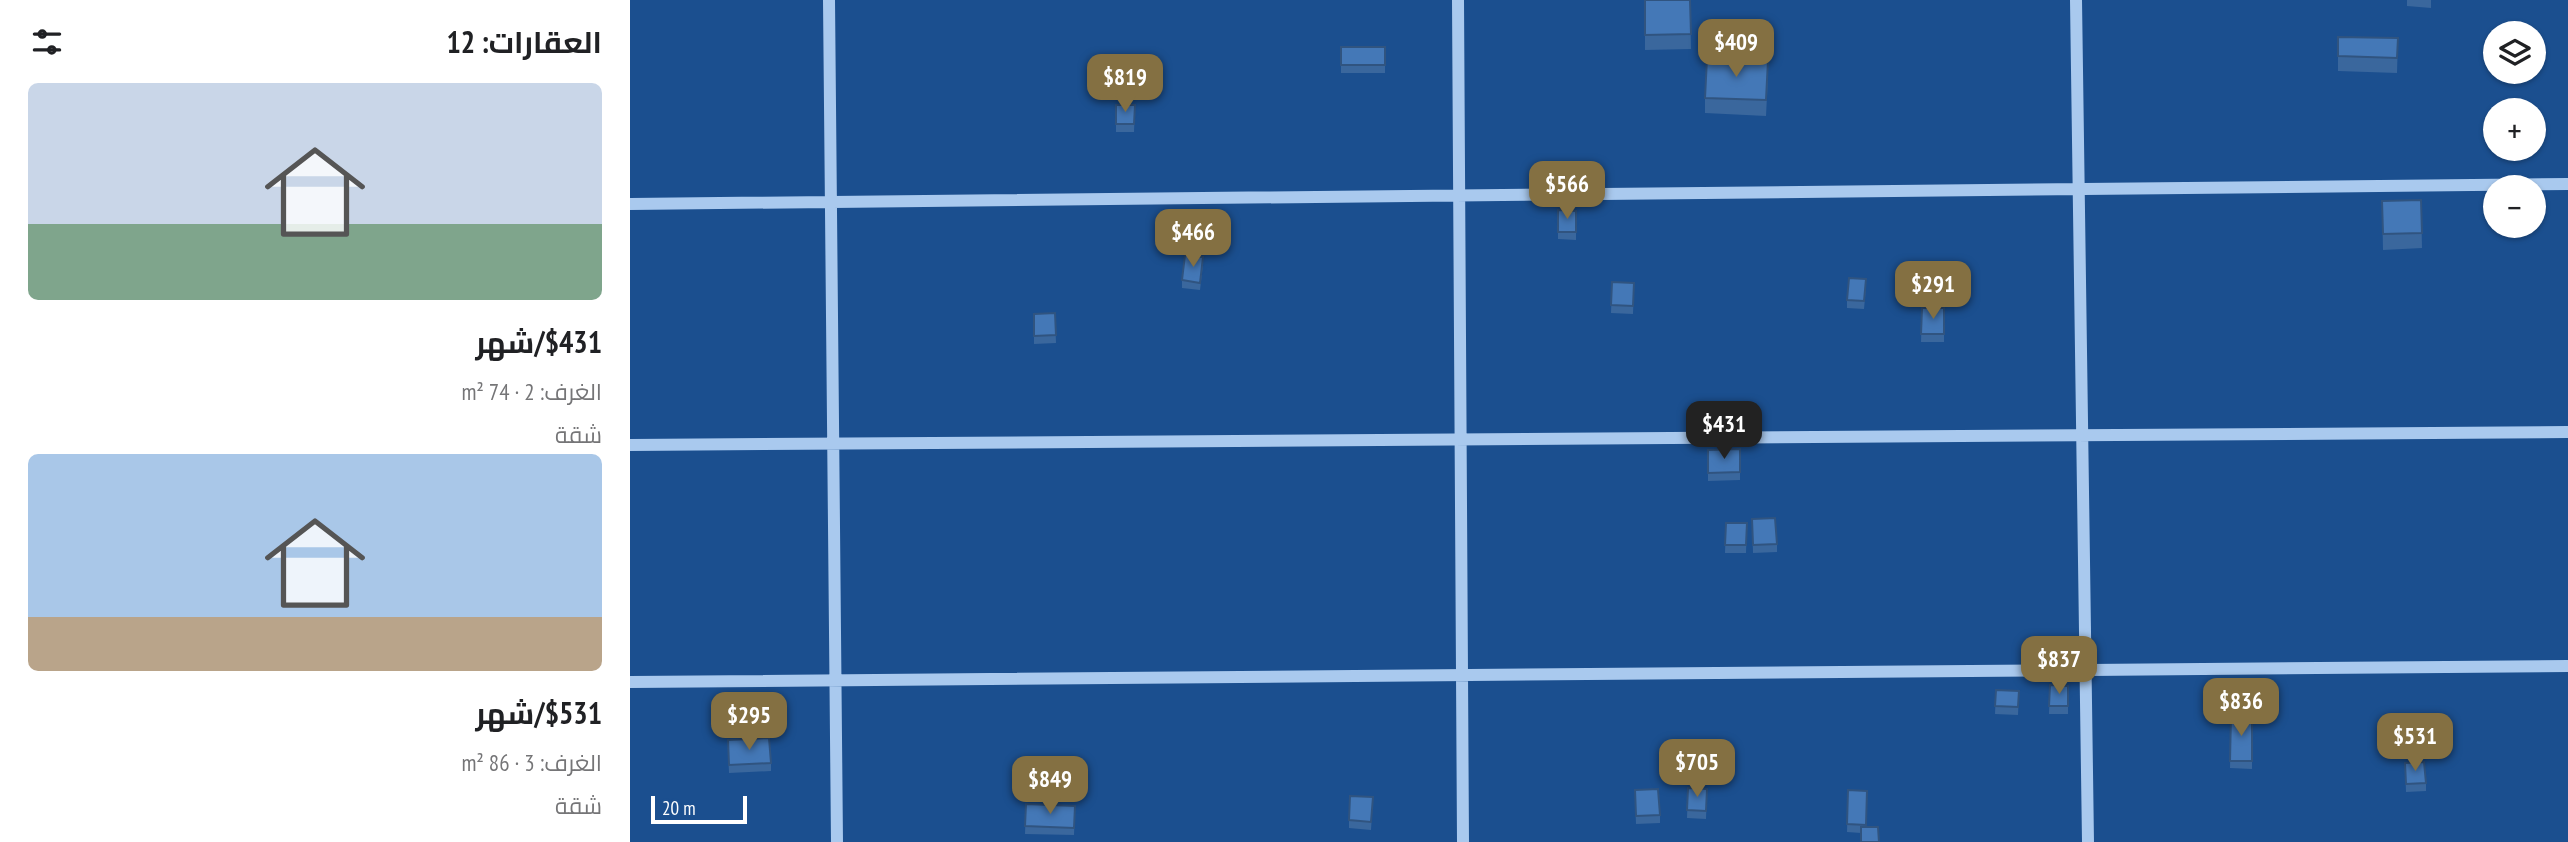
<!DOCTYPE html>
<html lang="ar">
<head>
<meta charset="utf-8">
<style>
  body { margin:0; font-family:"PT Sans Narrow",Cairo,sans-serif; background:#f6f6f6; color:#202124; direction:rtl; height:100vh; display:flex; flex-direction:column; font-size:26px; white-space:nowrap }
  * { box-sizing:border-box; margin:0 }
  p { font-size:23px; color:#757577 }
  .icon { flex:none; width:38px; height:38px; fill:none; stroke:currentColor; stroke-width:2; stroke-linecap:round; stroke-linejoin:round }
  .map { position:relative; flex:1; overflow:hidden; direction:ltr }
  .sheet { display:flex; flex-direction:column; background:#fff; width:630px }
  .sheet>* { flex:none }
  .controls { position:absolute; left:1853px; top:21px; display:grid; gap:14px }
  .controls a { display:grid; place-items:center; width:63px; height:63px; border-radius:50%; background:#fff; box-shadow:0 2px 5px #0004; font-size:35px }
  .scale { position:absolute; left:21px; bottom:18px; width:96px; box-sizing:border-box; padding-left:7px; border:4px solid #fff; border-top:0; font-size:19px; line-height:24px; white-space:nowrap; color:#fff; -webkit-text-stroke:5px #1b4f8f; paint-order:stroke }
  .price { position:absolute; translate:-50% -60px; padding:0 16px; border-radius:14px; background:#847042; color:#fff; font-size:23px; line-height:46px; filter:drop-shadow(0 2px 4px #0008) }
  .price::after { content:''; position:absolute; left:50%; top:42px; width:21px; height:16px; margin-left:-10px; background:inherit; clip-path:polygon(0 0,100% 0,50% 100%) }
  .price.current { background:#222; color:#fff }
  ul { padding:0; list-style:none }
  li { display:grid; align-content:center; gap:14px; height:371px; padding:0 28px }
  li span { display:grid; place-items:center; height:217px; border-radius:10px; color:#555 }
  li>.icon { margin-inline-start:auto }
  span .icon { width:126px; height:126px; fill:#fffc; stroke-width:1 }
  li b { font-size:30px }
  h2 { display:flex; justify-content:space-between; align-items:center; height:84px; padding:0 28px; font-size:30px }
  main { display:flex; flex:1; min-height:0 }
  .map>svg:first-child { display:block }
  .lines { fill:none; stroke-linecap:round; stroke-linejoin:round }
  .minor { stroke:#a9c9ee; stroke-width:12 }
  .wall { fill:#3a679d }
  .building { fill:#4478b7; stroke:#305480; stroke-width:2 }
</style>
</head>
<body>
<main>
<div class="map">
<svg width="1938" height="842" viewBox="0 0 1938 842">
  <rect width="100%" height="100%" fill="#1b4f8f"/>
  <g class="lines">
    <path class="minor" d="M199 0 207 842
      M828 0 833 842
      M1446 0 1458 842
      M0 204 1938 184
      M0 445 1938 432
      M0 682 1938 666"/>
  </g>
  <path class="wall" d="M1015 0H1060L1061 49 1015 50Z
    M1777 0H1801V8L1777 6Z
    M1708 37 1768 38 1767 73 1708 71Z
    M711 47H755V73H711Z
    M1138 76 1136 116 1075 113V98Z
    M486 105H505L504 132H486Z
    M1791 200 1792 248 1753 250 1752 201Z
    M928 210 946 211V240L928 239Z
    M573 264 570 290 552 288V280Z
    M982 282 1004 283 1003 314 981 313Z
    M1236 287 1234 309 1217 308V300Z
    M1292 308H1314V342H1291Z
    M425 313 426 343 404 344V314Z
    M1110 449V480L1078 481V450Z
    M1122 519 1147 544V552L1123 553Z
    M1096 523H1117L1116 553H1095Z
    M1420 685 1438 686V714H1419Z
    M1611 687H1630L1629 717H1622V769L1600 768 1601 715H1610Z
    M1366 690 1389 691 1388 715 1365 714Z
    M98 748 141 763V771L99 773Z
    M1775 763 1796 783V791L1776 792Z
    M1058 788 1077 789 1076 819 1057 818Z
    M1218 790 1237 791 1236 827 1231 833 1217 832Z
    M743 797 741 830 719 828V820Z
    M1005 798 1030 815V823L1006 824Z
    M396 804 445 806 444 835 395 834Z"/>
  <path class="building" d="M1015 0H1060L1061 34 1015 35Z
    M1708 37 1768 38 1767 58 1708 56Z
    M711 47H755V65H711Z
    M1077 58 1138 60 1136 100 1075 98Z
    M486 105H505L504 124H486Z
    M1791 200 1792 233 1753 234 1752 201Z
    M928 210 946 211V232H928Z
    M555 255 573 257 570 283 552 280Z
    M1219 278 1236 279 1234 301 1217 300Z
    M982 282 1004 283 1003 306 981 305Z
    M1292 308H1314V334H1291Z
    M425 313 426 335 404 336V314Z
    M1110 449V472L1078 473V450Z
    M1145 518 1147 544 1123 545 1122 519Z
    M1096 523H1117L1116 545H1095Z
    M1420 685 1438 686V706H1419Z
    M1611 687H1630L1629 709 1610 708Z
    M1366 690 1389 691 1388 707 1365 706Z
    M1601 715H1622V761H1600Z
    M139 738 141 763 99 765 98 740Z
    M1794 762 1796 783 1776 784 1775 763Z
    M1058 788 1077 789 1076 811 1057 810Z
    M1028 789 1030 815 1006 816 1005 790Z
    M1218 790 1237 791 1236 825 1217 824Z
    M720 796 743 797 741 822 719 820Z
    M396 804 445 806 444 828 395 826Z
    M1231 827H1248L1249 842H1231Z"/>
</svg>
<div class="controls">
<a><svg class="icon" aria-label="layers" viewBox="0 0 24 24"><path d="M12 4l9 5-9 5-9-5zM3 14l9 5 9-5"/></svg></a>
<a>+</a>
<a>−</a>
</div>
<div class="scale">20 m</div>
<b class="price" style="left:1106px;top:79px">$409</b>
<b class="price" style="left:495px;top:114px">$819</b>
<b class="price" style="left:937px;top:221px">$566</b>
<b class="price" style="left:563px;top:269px">$466</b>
<b class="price" style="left:1303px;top:321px">$291</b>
<b class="price current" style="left:1094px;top:461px">$431</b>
<b class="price" style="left:1429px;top:696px">$837</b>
<b class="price" style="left:1611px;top:738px">$836</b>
<b class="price" style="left:119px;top:752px">$295</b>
<b class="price" style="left:1785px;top:773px">$531</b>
<b class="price" style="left:1067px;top:799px">$705</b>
<b class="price" style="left:420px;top:816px">$849</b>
</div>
<section class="sheet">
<h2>العقارات: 12<svg class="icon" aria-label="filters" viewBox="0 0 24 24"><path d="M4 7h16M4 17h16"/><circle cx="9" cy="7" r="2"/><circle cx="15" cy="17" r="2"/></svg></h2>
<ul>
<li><span style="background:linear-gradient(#c9d6e8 65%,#7fa58c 0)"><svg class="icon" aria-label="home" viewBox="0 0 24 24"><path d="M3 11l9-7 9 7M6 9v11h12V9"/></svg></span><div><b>$431/شهر</b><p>الغرف: 2 · 74 m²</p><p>شقة</p></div></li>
<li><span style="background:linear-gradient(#a9c7e8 75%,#b9a48a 0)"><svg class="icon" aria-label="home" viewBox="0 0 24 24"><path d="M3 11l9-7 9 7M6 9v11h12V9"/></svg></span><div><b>$531/شهر</b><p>الغرف: 3 · 86 m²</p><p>شقة</p></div></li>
</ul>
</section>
</main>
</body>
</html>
